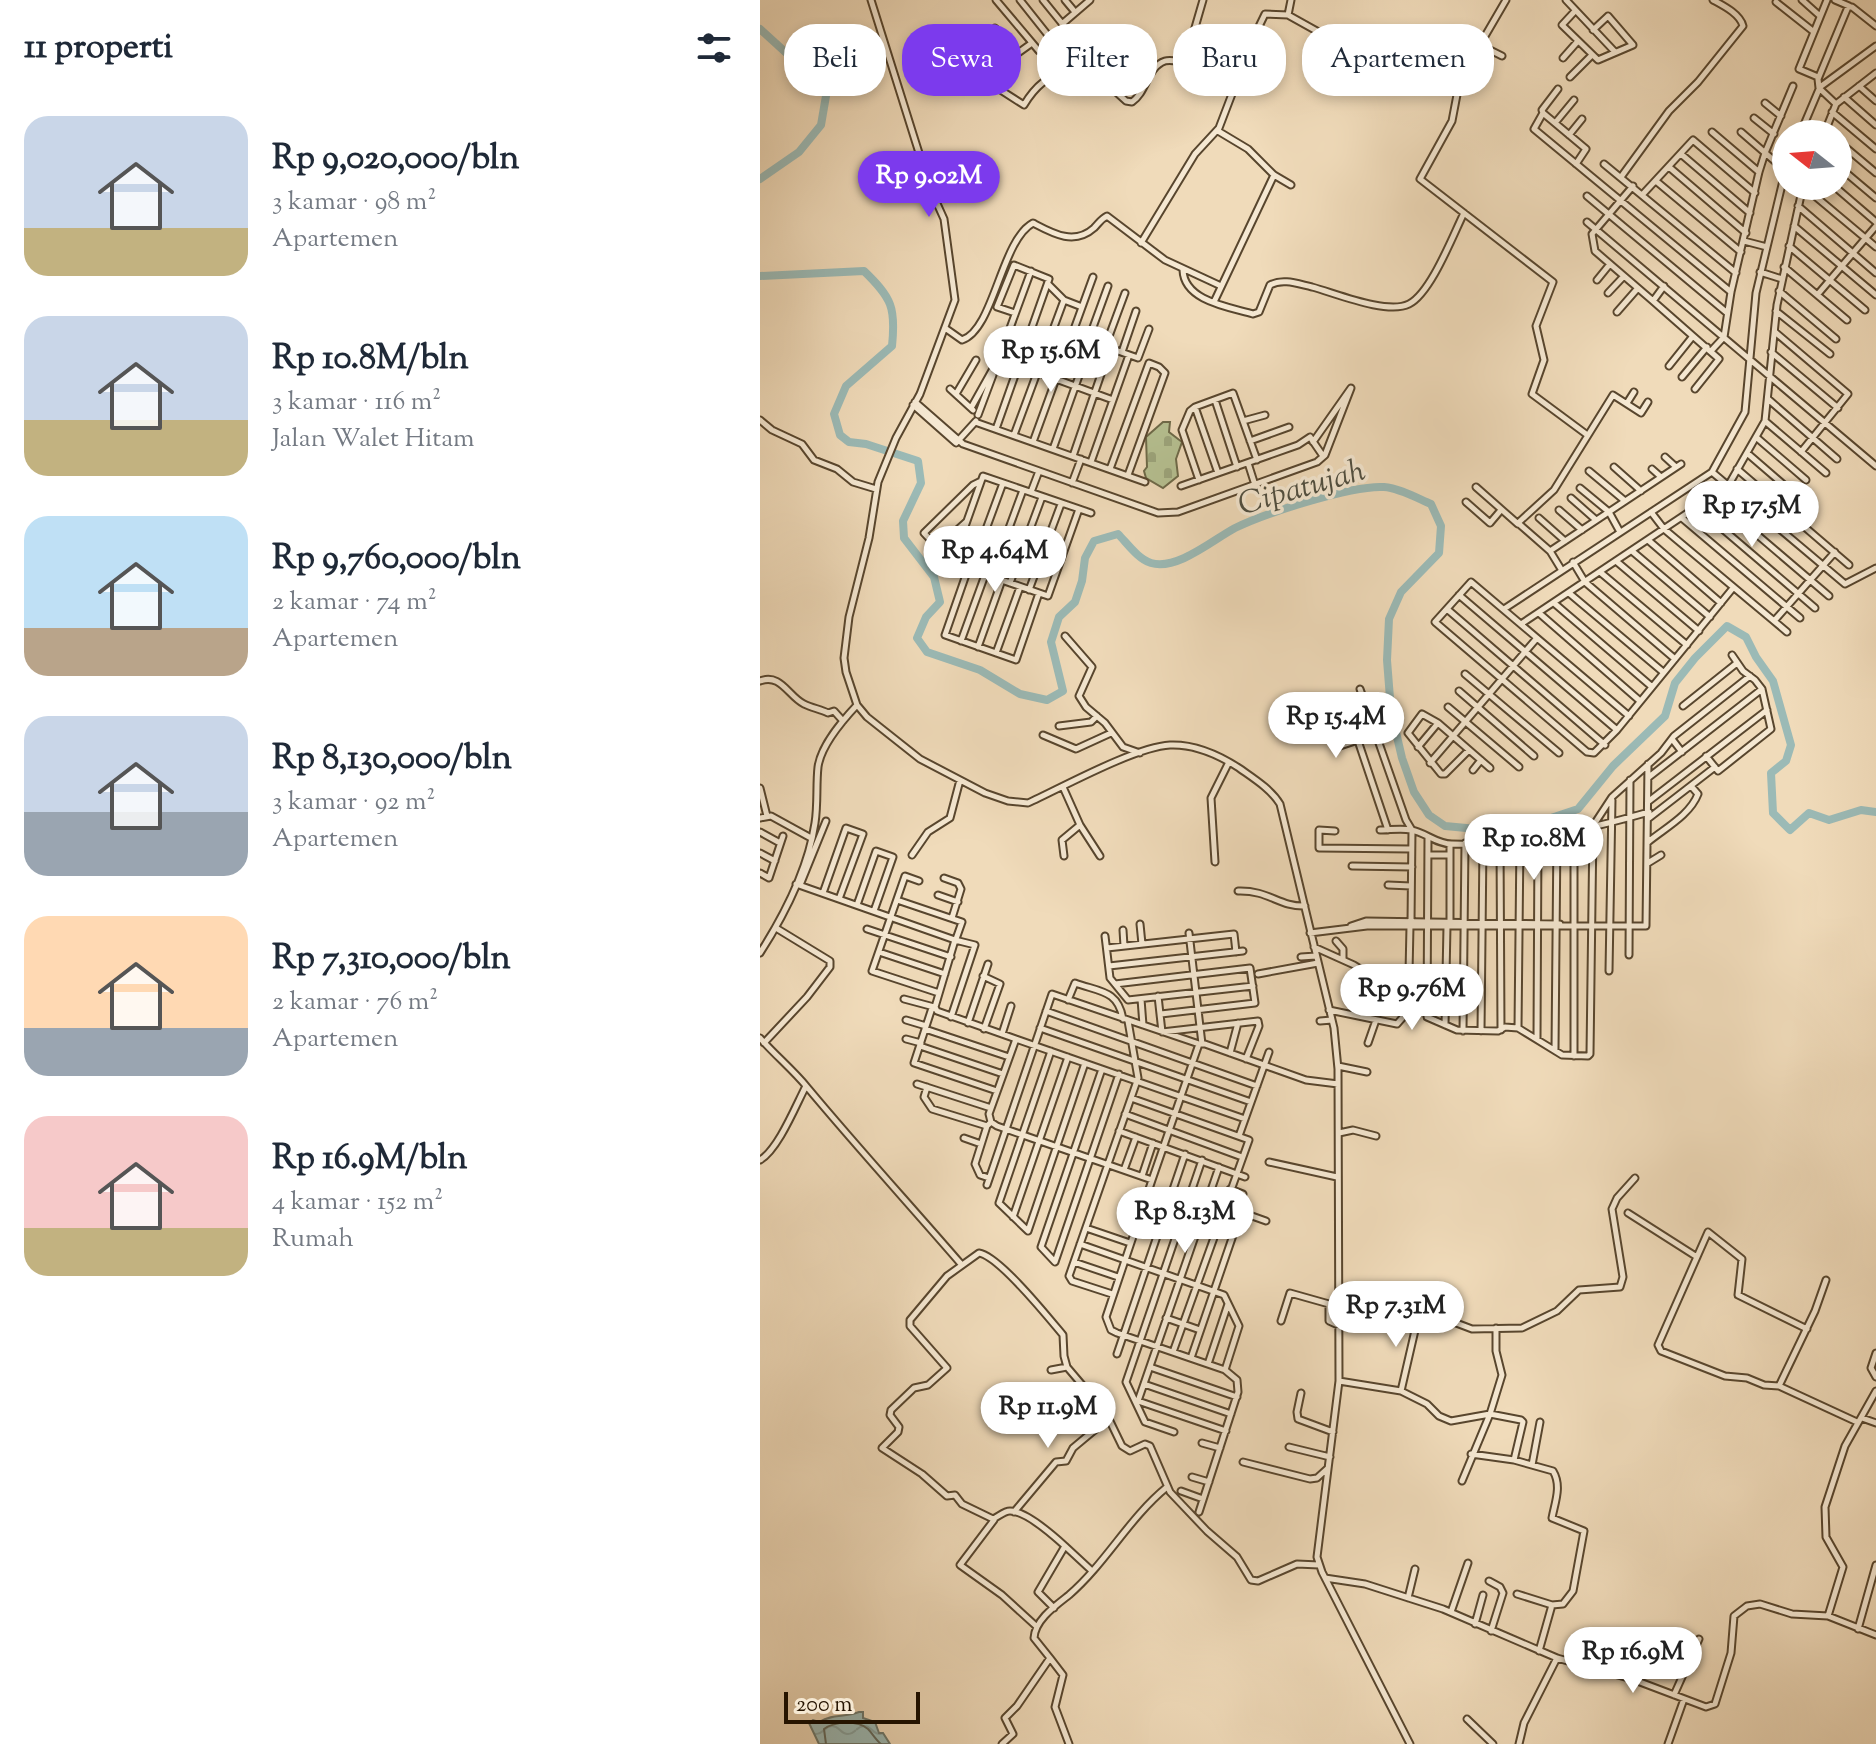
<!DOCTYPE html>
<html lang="id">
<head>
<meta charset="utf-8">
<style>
  body { margin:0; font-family:"Sorts Mill Goudy",serif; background:#f2f2f3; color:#1f2937; height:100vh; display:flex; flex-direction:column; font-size:30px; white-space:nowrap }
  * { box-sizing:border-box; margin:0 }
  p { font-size:26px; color:#747a83 }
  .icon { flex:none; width:44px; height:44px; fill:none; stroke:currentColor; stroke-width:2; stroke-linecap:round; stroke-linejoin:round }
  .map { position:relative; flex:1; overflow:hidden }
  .drawer { display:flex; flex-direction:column; background:#fff; width:760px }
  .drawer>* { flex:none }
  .top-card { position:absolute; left:24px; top:24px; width:760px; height:72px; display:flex; gap:16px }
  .needle { width:52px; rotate:287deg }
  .tools { position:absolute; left:1012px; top:120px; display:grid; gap:16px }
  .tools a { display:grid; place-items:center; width:80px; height:80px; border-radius:50%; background:#fff; box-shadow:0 4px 12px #0003; font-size:40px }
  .scale { position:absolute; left:24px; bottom:20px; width:136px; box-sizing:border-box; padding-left:8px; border:4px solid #261400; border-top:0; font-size:22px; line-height:28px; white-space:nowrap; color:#261400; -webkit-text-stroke:6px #f5e8d2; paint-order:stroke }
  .price { position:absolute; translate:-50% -68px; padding:0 18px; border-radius:28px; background:#fff; color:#222; font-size:26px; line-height:52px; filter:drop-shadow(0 2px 4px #0008) }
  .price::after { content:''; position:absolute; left:50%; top:48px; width:24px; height:18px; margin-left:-12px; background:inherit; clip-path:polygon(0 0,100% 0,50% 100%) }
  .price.active { background:#7c3aed; color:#fff }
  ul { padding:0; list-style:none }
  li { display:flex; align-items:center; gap:24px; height:200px; padding:0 24px }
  li span { display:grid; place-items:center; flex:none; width:224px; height:160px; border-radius:24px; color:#555 }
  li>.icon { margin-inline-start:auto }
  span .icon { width:96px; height:96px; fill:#fffc; stroke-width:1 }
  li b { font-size:34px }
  h2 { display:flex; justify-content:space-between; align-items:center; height:96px; padding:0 24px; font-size:34px }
  .tag { padding:0 28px; border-radius:32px; background:#fff; box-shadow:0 4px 12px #0003; font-size:28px; line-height:72px }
  .tag.active { background:#7c3aed; color:#fff }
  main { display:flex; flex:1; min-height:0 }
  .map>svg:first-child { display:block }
  .cemetery { fill:url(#cemetery-stones); stroke:#6e6a49; stroke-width:2 }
  .water { fill:url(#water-waves); stroke:#6c786d; stroke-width:2 }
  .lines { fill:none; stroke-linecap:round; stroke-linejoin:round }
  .shore { stroke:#60675b; stroke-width:2 }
  .river { stroke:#9bbab6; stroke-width:8 }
  .minor-casing { stroke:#58462e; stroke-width:9 }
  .minor { stroke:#f5e8d2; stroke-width:5 }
  .labels { text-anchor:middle; stroke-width:7; stroke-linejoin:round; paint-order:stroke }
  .water-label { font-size:32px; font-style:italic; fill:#4f4e40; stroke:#f5e8d2 }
</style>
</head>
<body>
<main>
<section class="drawer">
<h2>11 properti<svg class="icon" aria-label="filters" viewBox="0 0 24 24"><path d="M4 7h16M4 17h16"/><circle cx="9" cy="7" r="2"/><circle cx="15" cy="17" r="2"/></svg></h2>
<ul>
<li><span style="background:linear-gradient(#c9d6e8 70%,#c2b280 0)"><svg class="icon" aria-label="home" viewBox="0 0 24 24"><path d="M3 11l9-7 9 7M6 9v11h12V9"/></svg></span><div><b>Rp 9,020,000/bln</b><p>3 kamar · 98 m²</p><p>Apartemen</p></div></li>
<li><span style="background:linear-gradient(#c9d6e8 65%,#c2b280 0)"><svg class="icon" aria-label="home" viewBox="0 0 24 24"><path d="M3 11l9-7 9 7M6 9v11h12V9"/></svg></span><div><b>Rp 10.8M/bln</b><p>3 kamar · 116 m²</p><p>Jalan Walet Hitam</p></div></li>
<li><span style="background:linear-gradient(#bfe0f5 70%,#b9a48a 0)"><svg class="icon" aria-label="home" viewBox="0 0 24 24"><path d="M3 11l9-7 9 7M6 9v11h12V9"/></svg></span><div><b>Rp 9,760,000/bln</b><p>2 kamar · 74 m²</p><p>Apartemen</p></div></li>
<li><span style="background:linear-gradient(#c9d6e8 60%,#9aa5b1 0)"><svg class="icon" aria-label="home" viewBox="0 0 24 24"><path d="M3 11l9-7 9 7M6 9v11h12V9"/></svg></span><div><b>Rp 8,130,000/bln</b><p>3 kamar · 92 m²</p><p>Apartemen</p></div></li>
<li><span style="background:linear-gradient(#ffd9b3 70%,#9aa5b1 0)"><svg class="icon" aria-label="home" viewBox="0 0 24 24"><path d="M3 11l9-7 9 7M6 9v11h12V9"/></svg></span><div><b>Rp 7,310,000/bln</b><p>2 kamar · 76 m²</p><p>Apartemen</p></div></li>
<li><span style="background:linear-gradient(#f6c9c9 70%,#c2b280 0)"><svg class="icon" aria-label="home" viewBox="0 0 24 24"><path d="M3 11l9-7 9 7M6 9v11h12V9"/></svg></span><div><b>Rp 16.9M/bln</b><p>4 kamar · 152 m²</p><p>Rumah</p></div></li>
</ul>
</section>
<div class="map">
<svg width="1116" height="1744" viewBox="0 0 1116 1744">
  <defs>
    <pattern id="cemetery-stones" width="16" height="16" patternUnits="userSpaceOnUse" patternTransform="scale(2)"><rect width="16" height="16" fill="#b6c192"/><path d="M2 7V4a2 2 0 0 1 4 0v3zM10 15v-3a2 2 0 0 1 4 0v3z" fill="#9ca57c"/></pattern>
    <pattern id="water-waves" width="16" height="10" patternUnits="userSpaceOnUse" patternTransform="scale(2)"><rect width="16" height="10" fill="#9bbab6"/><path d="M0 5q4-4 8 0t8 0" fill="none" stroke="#859f9b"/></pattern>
  </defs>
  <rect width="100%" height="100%" fill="#f0dbba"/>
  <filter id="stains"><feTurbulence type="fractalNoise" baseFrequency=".0025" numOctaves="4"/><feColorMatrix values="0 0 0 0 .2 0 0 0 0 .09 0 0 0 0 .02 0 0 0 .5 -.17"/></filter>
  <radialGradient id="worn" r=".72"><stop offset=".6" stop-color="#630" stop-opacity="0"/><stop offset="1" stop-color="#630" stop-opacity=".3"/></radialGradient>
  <path class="cemetery" d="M403 422H410L409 432 422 442 416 459 418 476 403 488 386 478 384 471 387 467 386 437Z"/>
  <path class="water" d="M99 1712H103V1718L115 1722 119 1733H123L130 1744H59L49 1723 53 1720 59 1722C74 1713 83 1718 99 1712Z"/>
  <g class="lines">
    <path class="shore" d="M66 1744 64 1729C75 1721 97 1720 108 1729 112 1733 116 1740 121 1744"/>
    <path class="river" d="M0 29 67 90 61 125 39 152 0 179
      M0 276 104 271C132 298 136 308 132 346L86 386 74 414 80 435 89 442 106 444 158 461 161 483 143 521 144 538 174 577 180 602 166 617 157 638 167 652 220 670 260 694 287 700 303 691 291 642 299 617 315 602 322 581 325 558 334 541 358 534C367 543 378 559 391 563 417 571 454 539 475 528 506 513 592 485 624 487 639 488 657 498 671 504L681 526 679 553 641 592 629 619 627 660 631 711 642 758 654 792 669 815 685 826 717 829 749 827 785 820 818 809 853 766 905 716 915 683 935 658 967 626 986 637 996 657 1013 681 1031 745 1026 761 1011 773 1013 813 1030 830 1049 813 1069 820 1101 810 1116 812"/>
    <g class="minor-casing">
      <path id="minor" d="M111 0 170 188 184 219 195 300 160 394 136 438 118 482 109 538 89 617 84 658 86 672 97 705 107 717 160 759 225 793 248 801 268 803C303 787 375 747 410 745 435 744 459 755 479 768 493 778 511 789 520 804L574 1028 578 1069 579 1381 557 1557 562 1572 650 1744
        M236 0 279 51 285 52 309 33
        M260 0 295 44
        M283 0 317 42
        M305 0 315 12
        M746 0 700 79 692 121 660 179 793 282 776 326 784 360 772 394 826 434
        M806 0 855 52
        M1042 0 1060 16
        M1075 0 1089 6
        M1016 2 1054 32
        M815 11 802 25 838 60 873 45 848 16 833 30
        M528 15 531 0
        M302 24 330 0
        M235 28 258 53 272 43
        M720 45 742 56
        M255 52 245 65 248 73 239 89 264 105C274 88 287 75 307 71L324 83 344 81 366 101 372 102C387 92 387 67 405 61 411 59 419 62 425 62L443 0
        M803 58 818 41
        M652 76 683 82 697 88
        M810 77 832 55
        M1058 77 1039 69 1067 0
        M1099 86 1116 101
        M798 89 782 110 783 113 774 129 971 292
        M1084 97 1116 125
        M1005 103 1021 116
        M1076 104 1116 73
        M1072 112 1116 149
        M783 113 826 149 816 164
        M994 118 1014 134
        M795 123 814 100
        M458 131 488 149 514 175 531 185
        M952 132 999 172
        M981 132 1025 170
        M1040 134 1060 87 1116 46
        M1064 134 1076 104 1059 88 1058 79 1088 7H1092L1116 26
        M809 135 822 119
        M1078 141 1116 173
        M921 154 990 213
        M844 164 976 273
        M1078 166 1116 198
        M909 167 986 233
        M861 177 909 111 938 82 983 26C980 14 964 6 953 0
        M896 181 981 252
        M873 186 832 234 835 251 893 301
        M1043 186 1116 247
        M1074 186 1116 222
        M883 194 933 140 995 193
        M827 196 966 312
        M1038 206 1116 273
        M827 222 1116 466
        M1034 226 1116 295
        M984 241 1007 247
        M381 243 435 154 459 128 472 94 474 78 505 14 528 15 589 49 607 67 627 71
        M1029 246 1105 310
        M1024 267 1087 320
        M423 270C424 301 469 307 493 314L499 312 510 285C523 278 538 284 552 287 575 293 627 315 649 304 671 293 693 235 704 213
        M1000 272 1022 279
        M837 280 850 264
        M288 284 304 300 322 307
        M904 286 893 301 959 359 935 389
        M1019 291 1076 339
        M848 293 864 276
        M1058 294 1116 226
        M454 302 514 175
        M1016 311 1070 354
        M857 312 878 288
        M185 328 202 340C234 330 241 240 273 223 292 233 314 246 334 228 339 223 341 219 347 216L405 260 461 286
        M1015 332 1088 394 1041 452
        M321 338 378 358 389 329
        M328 341 348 286
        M345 347 365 293
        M951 351 964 337 971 292 999 172 1005 153 1033 86
        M362 352 376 311
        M1011 352 1078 408
        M239 358 271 271
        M909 366 933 336
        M922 377 947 347
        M190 389 213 410
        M196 394 216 360
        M1008 399 1077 459
        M455 400 477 467
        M155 402 203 444 398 513 418 512 557 462 565 455 591 388 553 442
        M867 403 874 392
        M153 405 196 443 216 421
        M435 407 458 473
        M211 408 239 358 353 400
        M218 415 233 375
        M0 420 12 430 42 444 54 460 77 469 93 482 116 489
        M483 421 505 415
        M1005 421 1066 473
        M215 422 385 482
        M236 429 289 279 254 265 237 307 255 313
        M254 435 304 300
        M996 437 1046 480
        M490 441 529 427
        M273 442 333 277
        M293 449 331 342
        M987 453 1024 485
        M313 456 350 348
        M905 457 916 467
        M331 462 369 355
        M488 463 495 485
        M854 467 881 491
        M350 469 389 363 399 367 405 373 368 475
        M892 469 901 477
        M977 469 1089 565
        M829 471 865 501
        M952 472 1085 584 1116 568
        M439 480 422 430 430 411 435 407 473 393 497 460
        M221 481 213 485 164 533 192 563 288 596 319 509
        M312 483 321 459
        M421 486 538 445 550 437 563 456
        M716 487 758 524
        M820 488 849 512 860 532
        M271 492 279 471
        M953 497 1069 596
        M811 498 836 520
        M706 502 730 523 741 510
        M937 507 1055 608
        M799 510 822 530
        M891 512 904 529 1014 621 1075 552
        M779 518 805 541
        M922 518 1040 618
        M888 540 961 603
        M177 548 206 522
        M790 551 921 464
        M872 551 950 617
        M856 561 939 631
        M813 562 825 582 915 659
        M192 563 223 476 331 513
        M208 569 185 635 256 660 279 593
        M801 569 790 551 758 523 794 490 853 395 881 413 888 402
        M211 570 243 483
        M840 572 927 645
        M231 577 263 490
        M250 583 282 497
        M269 590 301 504
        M809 593 903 672
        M699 595 857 730
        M794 603 891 686
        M687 609 845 745
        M744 609 952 472 985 412 996 293 1026 168
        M779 613 880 701
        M1014 621 1027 632
        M761 624 968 486 1005 421 1017 305 1043 186
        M305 636 332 667 319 696 326 707 345 723 363 747 380 753
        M201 641 225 575
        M218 647 242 580
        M236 653 260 587
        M705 674 799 753
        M0 681C21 673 28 696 44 704 52 708 60 709 68 713L74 711 83 721
        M600 689 646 820 652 830 651 922
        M699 691 774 756
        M584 699 628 830
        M923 706 977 663
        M688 707 759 767
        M570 716 580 746 616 734
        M869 716 711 582 675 622 827 752 834 753 857 730 973 588
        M678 723 662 714 648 733 681 774H685L709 750
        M299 726 331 722 337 716
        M283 735 316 749 351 733
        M912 739 922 752
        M658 747 678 723 730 768
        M946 756 958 771 1011 729 1002 689 995 680 983 671 972 655
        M670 763 777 638
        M713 770 721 760
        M889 777 1002 689
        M303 787 320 825 302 840 304 856
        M0 788 7 816
        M889 801 1007 710
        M0 818 11 816 51 838
        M889 818 955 767
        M320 825 340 856
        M620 830C630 830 641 828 651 830 665 832 676 844 692 844 757 846 826 830 889 812
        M575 831 559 830V848L651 849
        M0 832 20 843
        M668 838 667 1017 697 1030 738 1031 745 1027 758 1028 802 1055 828 1056 830 1054 833 826 852 797 901 753 914 736 990 676
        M740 842 741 1030
        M888 842C905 828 930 815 938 794L931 786
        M0 853 15 861
        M152 855 168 832 190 818 200 780
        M668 855H690
        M455 862 451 798 469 762
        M888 863 901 855
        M592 866 652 867
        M0 873 9 878 23 836
        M184 878 198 883 201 889 192 918
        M159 881 145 876 112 971 179 993
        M36 884 195 940 175 1007 177 1011 256 1039 229 1114 231 1122 237 1126 392 1180 439 1044H445L546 1080 578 1084
        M40 885 66 821
        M628 885 651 886
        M478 891C509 890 519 907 545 906
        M63 893 86 828 103 834 79 899
        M178 895 198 902
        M137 900 202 922 196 939
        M97 905 116 851 133 857 114 911
        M690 922V844
        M380 924 382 944
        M591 926 606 921 800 924
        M650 926 649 973H668
        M107 929 191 957
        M363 930 364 946
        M429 933 442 1044
        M550 933 607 926H886L888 764
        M345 936 350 978 368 1000 493 986
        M576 941 583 949V959
        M554 947 594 965 605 972 615 989 640 1000 644 1016 637 1024 569 1010
        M347 948 474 934 476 952
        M119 952 185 974
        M0 953C25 914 48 869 55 823 58 804 56 785 58 767 61 745 82 721 97 705
        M869 955 870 780
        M541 957 556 956
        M349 966 483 951
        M849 971 852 800
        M498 974 558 963
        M223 976 240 984 224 1029
        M355 984 490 968 495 1003 401 1014
        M398 996 402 1032 498 1021 499 1026 486 1059
        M144 999 174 1007
        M381 999 383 1025
        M308 1000 315 983C340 992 358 990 363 1019
        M172 1008 154 1063 237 1091
        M286 1011 497 1086
        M191 1017 215 945 195 940
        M146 1020 166 1026
        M560 1021 572 1020
        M208 1023 228 964
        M685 1025 687 926
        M280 1028 491 1102
        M758 1028 760 840
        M165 1029 249 1057
        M703 1031 705 843
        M721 1031 723 843
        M242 1034 251 1006
        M0 1038C15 1055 33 1070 47 1087 97 1147 150 1205 201 1264
        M146 1039 161 1043
        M256 1039 485 1119
        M777 1039 778 837
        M4 1043 47 997 70 967V961L16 928
        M608 1043 616 1020
        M160 1046 243 1074
        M795 1050 797 833
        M291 1051 239 1203 268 1231 325 1063
        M470 1053 478 1023
        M814 1056V830
        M578 1066 607 1072
        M342 1069 281 1247 295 1262 359 1074
        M157 1084 231 1108
        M167 1087 164 1097 172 1109 227 1126 231 1122
        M371 1098 489 1140 413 1352
        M365 1114 482 1157
        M227 1126 215 1164 220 1175 229 1178
        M359 1131 485 1177
        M579 1133 593 1130 616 1136
        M479 1136 509 1052
        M204 1138 221 1144
        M0 1160C18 1150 36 1105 46 1086
        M509 1162 577 1177
        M459 1167 378 1401 466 1431
        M364 1170 376 1137
        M382 1176 393 1143
        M392 1180 346 1317 351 1330 357 1333 465 1370 477 1380 478 1392 439 1512
        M227 1185 292 994 439 1044
        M470 1189 483 1194
        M464 1206 506 1221
        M868 1213 937 1257
        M253 1217 308 1057
        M326 1228 370 1243
        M320 1244 464 1295 479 1326 465 1370
        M314 1262 358 1277
        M352 1294 312 1281 309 1276 378 1078 368 1021
        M580 1314 619 1322 659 1313 675 1315 712 1329 762 1328 797 1311 819 1290 860 1287 863 1277 852 1209 857 1198 875 1178
        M406 1318 440 1330
        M521 1321 530 1293 569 1304V1321L580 1326
        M1047 1329 978 1295 982 1259 948 1232 898 1345 901 1351 965 1376 987 1378 1004 1385 1019 1386 1097 1422
        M1116 1353 1111 1368 1116 1377
        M357 1354 425 1154
        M431 1358 481 1212
        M448 1364 468 1304
        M390 1367 477 1397
        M291 1370 307 1367
        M579 1381 641 1391 667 1404 679 1416 691 1421 730 1414 761 1420 763 1422 754 1460
        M384 1384 471 1414
        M1019 1386 1055 1311 1066 1280
        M641 1391 659 1313
        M541 1393 537 1412 538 1419 573 1432
        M1102 1418 1116 1423
        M414 1432 385 1422 366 1382 442 1160
        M442 1443 460 1448
        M529 1447 570 1457
        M711 1454 754 1460 793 1471C802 1486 795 1502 792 1518L824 1531 813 1591 803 1604 792 1605 779 1651
        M483 1462 550 1479 557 1478 568 1468
        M772 1465 780 1422
        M432 1477 449 1482
        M702 1481 730 1414 742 1375 736 1351V1328
        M421 1491 443 1499
        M254 1512 296 1462 306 1461 313 1448 349 1418
        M234 1520 200 1565 242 1595 276 1626
        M305 1546 332 1571
        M565 1578 605 1584 683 1609 797 1658 872 1679 946 1707 955 1704 971 1653 974 1616 987 1606 1000 1604 1032 1614 1068 1616 1116 1635
        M729 1581 740 1587 743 1593 731 1631
        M757 1594 792 1605
        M648 1598 655 1569
        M294 1608 278 1592 305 1546C294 1536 266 1511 250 1511 244 1511 238 1517 233 1519L202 1504 195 1495 187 1496 162 1474 122 1448 138 1432 139 1427 130 1415 131 1410 154 1388 168 1385 187 1368 150 1326V1320L187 1276 219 1253C239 1256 288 1317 303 1335L304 1356 307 1367 346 1413 362 1446 370 1451 385 1444 390 1446 410 1492 447 1531 477 1557 491 1580 498 1581 537 1564 559 1565
        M691 1612 708 1563
        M1068 1616 1083 1567 1066 1537 1065 1507 1085 1446 1116 1391
        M715 1624 723 1595
        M1098 1629 1116 1565
        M290 1658 303 1675 295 1707 309 1744
        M914 1695 939 1639
        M707 1719 733 1744
        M242 1744 253 1734 245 1718 257 1706 290 1658 274 1638C275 1620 295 1606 309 1595 346 1563 369 1518 407 1487
        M759 1744 764 1723 797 1658
        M908 1744 924 1699"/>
    </g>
    <use href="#minor" class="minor"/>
  </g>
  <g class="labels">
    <g class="water-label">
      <text transform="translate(541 486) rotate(-16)" y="11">Cipatujah</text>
    </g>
  </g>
  <rect width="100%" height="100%" filter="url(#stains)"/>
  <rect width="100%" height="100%" fill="url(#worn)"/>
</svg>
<div class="tools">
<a><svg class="needle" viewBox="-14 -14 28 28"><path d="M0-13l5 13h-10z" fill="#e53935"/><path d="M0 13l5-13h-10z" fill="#747a83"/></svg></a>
</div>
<div class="scale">200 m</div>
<b class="price active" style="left:169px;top:219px">Rp 9.02M</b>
<b class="price" style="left:291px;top:394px">Rp 15.6M</b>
<b class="price" style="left:992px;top:549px">Rp 17.5M</b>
<b class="price" style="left:235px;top:594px">Rp 4.64M</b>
<b class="price" style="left:576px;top:760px">Rp 15.4M</b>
<b class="price" style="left:774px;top:882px">Rp 10.8M</b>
<b class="price" style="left:652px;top:1032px">Rp 9.76M</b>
<b class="price" style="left:425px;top:1255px">Rp 8.13M</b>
<b class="price" style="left:636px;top:1349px">Rp 7.31M</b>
<b class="price" style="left:288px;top:1450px">Rp 11.9M</b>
<b class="price" style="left:873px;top:1695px">Rp 16.9M</b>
<div class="top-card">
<a class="tag">Beli</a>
<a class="tag active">Sewa</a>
<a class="tag">Filter</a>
<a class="tag">Baru</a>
<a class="tag">Apartemen</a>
</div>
</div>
</main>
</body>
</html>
